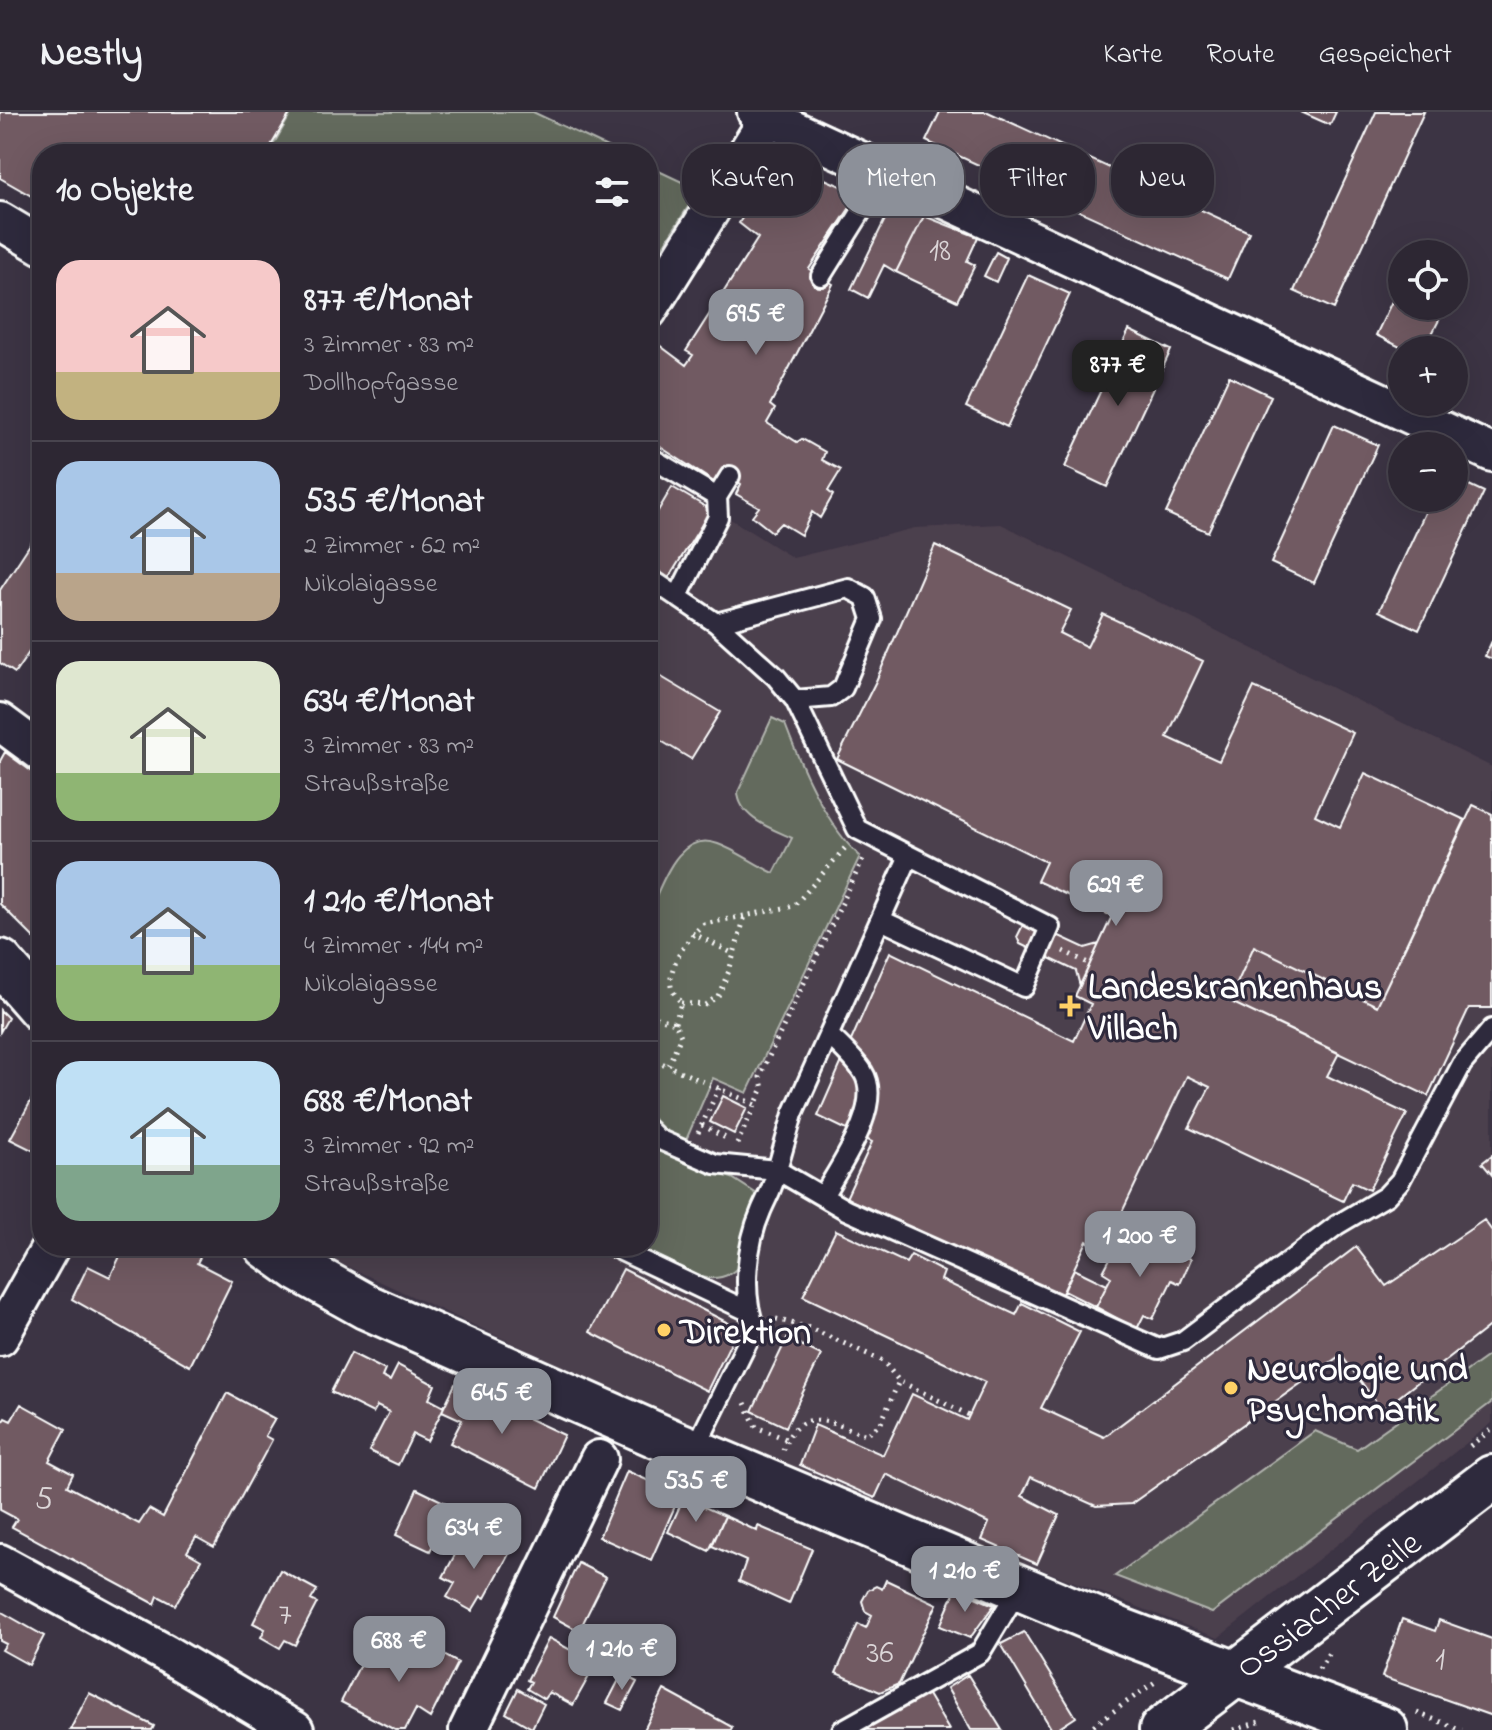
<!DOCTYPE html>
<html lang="de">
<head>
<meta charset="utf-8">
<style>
  body { margin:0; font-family:"Indie Flower",sans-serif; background:#352f3b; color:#f1f3f6; height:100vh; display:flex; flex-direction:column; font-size:30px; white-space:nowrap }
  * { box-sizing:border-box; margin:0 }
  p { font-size:26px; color:#a7a5ac }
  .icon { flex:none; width:44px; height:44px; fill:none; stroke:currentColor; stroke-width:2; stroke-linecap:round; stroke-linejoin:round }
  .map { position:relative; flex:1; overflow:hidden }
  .drawer { position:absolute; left:32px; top:32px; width:626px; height:1112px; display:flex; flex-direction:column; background:#2d2733; border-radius:32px; box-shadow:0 8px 32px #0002,0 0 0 2px #48444e }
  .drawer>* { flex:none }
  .top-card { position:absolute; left:682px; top:32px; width:690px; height:72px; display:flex; gap:16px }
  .buttons { position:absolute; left:1388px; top:128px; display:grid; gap:16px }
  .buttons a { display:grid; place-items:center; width:80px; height:80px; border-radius:50%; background:#2d2733; box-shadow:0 8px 32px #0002,0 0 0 2px #48444e; font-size:40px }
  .price { position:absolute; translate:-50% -68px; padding:0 18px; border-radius:16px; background:#8c9099; color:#fff; font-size:26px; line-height:52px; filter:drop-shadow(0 2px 4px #0008) }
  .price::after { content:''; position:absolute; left:50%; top:48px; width:24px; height:18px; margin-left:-12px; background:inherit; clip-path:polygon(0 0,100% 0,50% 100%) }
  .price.current { background:#222; color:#fff }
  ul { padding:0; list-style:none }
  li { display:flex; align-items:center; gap:24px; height:200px; padding:0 24px }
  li+li { border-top:2px solid #48444e }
  li span { display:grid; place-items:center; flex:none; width:224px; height:160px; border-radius:24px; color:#555 }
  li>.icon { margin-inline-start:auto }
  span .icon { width:96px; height:96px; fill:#fffc; stroke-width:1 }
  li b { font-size:34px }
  h2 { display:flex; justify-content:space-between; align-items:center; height:96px; padding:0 24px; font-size:34px }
  .pill { padding:0 28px; border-radius:32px; background:#2d2733; box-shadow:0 8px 32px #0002,0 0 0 2px #48444e; font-size:28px; line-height:72px }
  .pill.current { background:#8c9099; color:#fff }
  header { display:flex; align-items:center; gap:48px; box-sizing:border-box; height:112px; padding:0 40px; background:#2d2733; border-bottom:2px solid #48444e }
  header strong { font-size:38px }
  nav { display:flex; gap:44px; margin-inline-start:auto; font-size:28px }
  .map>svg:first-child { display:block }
  .built { fill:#4c3f4d }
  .green { fill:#636a5d; stroke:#b1b4ae; stroke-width:2 }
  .building { fill:#715a62; stroke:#fff; stroke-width:2 }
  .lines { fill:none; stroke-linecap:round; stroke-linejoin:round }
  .lane-casing { stroke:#fff; stroke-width:24 }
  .street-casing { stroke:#fff; stroke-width:42 }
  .secondary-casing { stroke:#fff; stroke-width:50 }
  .primary-casing { stroke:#fff; stroke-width:50 }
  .path { stroke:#fff; stroke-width:5; stroke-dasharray:2 6; stroke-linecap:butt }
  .lane { stroke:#2f2a3d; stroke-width:18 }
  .street { stroke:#2f2a3d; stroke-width:36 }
  .secondary { stroke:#2f2a3d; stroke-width:44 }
  .primary { stroke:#2f2a3d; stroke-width:44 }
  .poi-dot { fill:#ffd166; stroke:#2f2a3d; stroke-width:3 }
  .labels { text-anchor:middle; stroke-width:6; stroke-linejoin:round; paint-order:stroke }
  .number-label { font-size:32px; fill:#dcd6d8 }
  .poi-label { font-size:36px; font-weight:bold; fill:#fff; stroke:#2f2a3d; text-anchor:start }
  .street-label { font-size:36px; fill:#fff; stroke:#2f2a3d }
</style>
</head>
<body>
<header>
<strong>Nestly</strong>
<nav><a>Karte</a><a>Route</a><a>Gespeichert</a></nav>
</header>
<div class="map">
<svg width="1492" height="1618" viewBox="0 0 1492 1618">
  <rect width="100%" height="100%" fill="#3c3444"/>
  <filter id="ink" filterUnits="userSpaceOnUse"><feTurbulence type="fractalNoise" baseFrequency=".0125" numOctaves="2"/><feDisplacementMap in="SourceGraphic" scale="16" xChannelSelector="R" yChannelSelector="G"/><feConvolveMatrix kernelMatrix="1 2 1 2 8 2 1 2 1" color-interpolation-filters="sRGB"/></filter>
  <g filter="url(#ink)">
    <path class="built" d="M648 356 793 446 915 416 1001 412 1492 655V1311L1218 1526 777 1354 338 1150 317 1134H648Z"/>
    <path class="green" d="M292 0H533L622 42H268Z
      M648 54 699 78 648 157Z
      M772 606 785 612C800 652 828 717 860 744L747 981 713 966 686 1028V1051L732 1066 760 1084C755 1102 754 1128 745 1145 721 1191 667 1150 635 1134H648V802C662 774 677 717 718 732 738 739 755 753 774 761L792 726C772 717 739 706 738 680Z
      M1492 1241V1290L1212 1501 1115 1464 1315 1319 1357 1337Z"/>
    <path class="building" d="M0 0H291L266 42H42V90L0 66Z
      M940 0H988L1249 120 1228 167 926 29Z
      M1301 0H1336L1330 13Z
      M1376 0H1424L1334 197 1294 179Z
      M779 47 859 82 809 157 833 172 770 293 775 297 767 311 797 330 802 327 825 340 822 348 841 358 828 379 833 383 820 406 812 400 801 423 781 411 772 420 752 404 759 395 736 382 741 372 722 359 714 370 648 327V250L659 233 686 253 693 243 686 239 758 126 739 111Z
      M894 89 924 104 896 160 884 153 868 186 851 177Z
      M924 104 978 125 967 149 975 153 957 189 896 160Z
      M996 140 1007 146 996 170 984 164Z
      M1028 163 1070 182 1007 315 966 295Z
      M1393 187 1402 194 1414 197 1420 194 1441 204 1424 238H1406L1376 223Z
      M1129 218 1171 238 1107 375 1065 355Z
      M1229 264 1271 284 1208 420 1166 401Z
      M1334 313 1378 333 1314 471 1271 451Z
      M1454 366 1484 380 1419 518 1379 499 1432 386H1454Z
      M672 375 711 398 648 499V416Z
      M42 414V521L15 561 0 551V478Z
      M935 433 1071 498 1059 521 1087 535 1103 502 1203 549 1167 625 1219 649 1254 575 1353 621 1315 703 1340 715 1365 661 1465 708 1377 894 1254 834 1229 889 1339 941 1327 964 1407 1002 1369 1078 1352 1070 1343 1089 1189 1016 1210 975 1187 964 1104 1138 1087 1129 1060 1186 846 1086 872 1030 818 1004 890 840 1074 929 1091 892 1075 884 1112 804 1037 769 1046 750 837 647 876 569Z
      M1492 529V547L1485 544Z
      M648 557 720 600 691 647 648 621Z
      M5 640 42 667V834L0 792V649Z
      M1473 693 1492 702V896H1469L1428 984 1229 889 1254 834 1377 894Z
      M1029 810 1085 836 1099 832 1080 874 1076 859 1020 832 1017 825 1023 813Z
      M0 898 8 906 0 920Z
      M723 984 747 996 734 1022 710 1010Z
      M32 987 42 992V1043L10 1027Z
      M1492 1043V1063L1482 1051Z
      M1484 1108 1492 1119V1212L1382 1298 1341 1243 1131 1392 1096 1394 1031 1365 1022 1384 1059 1403 1037 1452 982 1428 989 1411 886 1362 875 1386 800 1353 815 1313 883 1343 912 1282 967 1308 985 1270 803 1184 836 1118 906 1151 911 1143 944 1160 941 1168 1016 1203 1022 1191 1080 1220 1041 1296 1104 1325 1356 1135 1386 1174Z
      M1133 1120 1191 1147 1180 1172 1172 1168 1153 1207 1144 1203 1137 1217 1096 1195 1111 1165 1103 1160 1117 1133 1125 1137Z
      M125 1134H206L197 1151 232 1169 190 1254 72 1187 88 1154 110 1165Z
      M623 1157 738 1216 707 1279 590 1220Z
      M1074 1157 1107 1173 1096 1195 1064 1179Z
      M787 1226 821 1243 786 1315 752 1299Z
      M351 1241 385 1258 382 1265 390 1269 398 1253 435 1273 429 1287 444 1295 427 1329 413 1322 398 1353 369 1339 389 1300 377 1294 373 1301 331 1280Z
      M455 1272 564 1323 539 1376 450 1331 462 1308 442 1299Z
      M227 1281 275 1307 265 1324 272 1328 214 1435 196 1425 187 1440 201 1448 175 1493 158 1484 155 1492 12 1415 17 1407 0 1398V1314L5 1306 11 1309 21 1292 66 1317 49 1349 73 1362 67 1374 139 1412 149 1397 163 1405Z
      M627 1359 680 1383 651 1448 599 1425Z
      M417 1377 452 1394 430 1439 396 1423Z
      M684 1385 691 1389 699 1387 702 1394 725 1404 709 1439 668 1420Z
      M725 1404 757 1419 758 1414 812 1437 789 1492 739 1469 746 1449 712 1434Z
      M467 1420 509 1442 485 1486 481 1484 472 1499 447 1485 455 1471 443 1465Z
      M578 1451 606 1465 579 1519 553 1505Z
      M280 1458 317 1478 311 1488 317 1491 295 1533 285 1528 280 1536 261 1525 265 1517 253 1511Z
      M886 1468 937 1492 899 1572 880 1580 836 1561 858 1512 866 1516 872 1503 865 1499 862 1489 868 1478 876 1474 882 1477Z
      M956 1477 994 1493 970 1526 940 1514Z
      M0 1499 44 1524 29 1553 2 1538 6 1532 0 1529Z
      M1402 1507 1435 1519 1439 1508 1492 1527V1604L1382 1565Z
      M1024 1520 1076 1605 1056 1618H1052L1001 1532Z
      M549 1526 596 1552 573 1593 549 1580 544 1587 527 1577 531 1570 527 1568Z
      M372 1529 391 1539 401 1533 411 1539 415 1550 424 1532 458 1551 430 1606 416 1597 405 1618H395L341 1590Z
      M622 1562 637 1570 622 1598 607 1591Z
      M968 1563 1002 1618H971L947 1576Z
      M518 1577 544 1592 532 1616 506 1601Z
      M664 1578 732 1615 731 1618H644Z
      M89 1581 154 1614 152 1618H70Z
      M927 1581 949 1618H864Z"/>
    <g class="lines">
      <g class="lane-casing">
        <path id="lane" d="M821 164 886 60
          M648 344 717 385 730 364
          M648 465 716 511 776 565 795 588 857 717 1050 815 1024 875 881 808
          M678 484 718 405 717 385
          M716 511 848 476 865 485 872 507 843 576 831 585 795 588
          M908 746 793 1002 777 1058 846 1098 1159 1237 1183 1229 1337 1113 1386 1084 1400 1069 1462 952 1492 917
          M648 1017 658 1027 715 1052 777 1058C774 1074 767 1085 761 1099 747 1131 741 1182 755 1215L694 1339
          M823 1084C840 1054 884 993 863 960 854 946 840 934 829 923
          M611 1134 748 1199
          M842 1618 980 1541 1019 1476"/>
      </g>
      <g class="street-casing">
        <path id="street" d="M756 0 1492 341
          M0 109 42 134
          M648 199 772 0
          M0 610 42 641
          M0 1225 51 1134
          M0 1451 165 1541 295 1618
          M468 1618 599 1347"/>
      </g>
      <g class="secondary-casing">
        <path id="secondary" d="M0 850 42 898
          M267 1134 299 1157 367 1195 672 1330 1122 1519 1385 1618"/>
      </g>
      <g class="primary-casing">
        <path id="primary" d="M1162 1618 1492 1366"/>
      </g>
      <path class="path" d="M692 821 734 842
        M1063 839 1090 852
        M681 891 705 893 718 884 729 859 745 804
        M648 903 675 911 681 924 668 954 756 993
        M675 911 681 891C678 886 672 880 671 874 668 854 689 823 704 812L794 794 845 736
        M648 945 668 954
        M702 1013 729 1028
        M698 1021 719 976
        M737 1032 763 976 760 965 764 955 863 747
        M648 1068 661 1054
        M776 1207 810 1216 883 1249 899 1269 969 1303
        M745 1291 756 1315 786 1327
        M1470 1334 1492 1317
        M783 1338C799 1290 833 1312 867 1323L881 1311 899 1269
        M1319 1557 1330 1539
        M1417 1601 1462 1618
        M1087 1618 1155 1570
        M1234 1618 1259 1610"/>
      <use href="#lane" class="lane"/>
      <use href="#street" class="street"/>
      <use href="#secondary" class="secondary"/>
      <use href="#primary" class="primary"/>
    </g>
  </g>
  <g class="poi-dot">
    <path d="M1066 882h8v8h8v8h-8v8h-8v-8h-8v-8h8z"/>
    <circle cx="664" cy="1218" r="8"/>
    <circle cx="1231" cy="1276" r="8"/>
  </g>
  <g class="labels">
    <g class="number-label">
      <text x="940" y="148">18</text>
      <text x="44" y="1396">5</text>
      <text x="285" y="1512">7</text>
      <text x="880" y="1550">36</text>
      <text x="1440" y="1557">1</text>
    </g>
    <g class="poi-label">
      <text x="1088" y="886">Landeskrankenhaus<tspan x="1088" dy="41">Villach</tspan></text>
      <text x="680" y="1231">Direktion</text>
      <text x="1247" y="1268">Neurologie und<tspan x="1247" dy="41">Psychomatik</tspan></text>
    </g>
    <g class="street-label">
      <text transform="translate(1327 1491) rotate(-37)" y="13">Ossiacher Zeile</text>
    </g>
  </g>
</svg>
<div class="buttons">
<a><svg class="icon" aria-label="locate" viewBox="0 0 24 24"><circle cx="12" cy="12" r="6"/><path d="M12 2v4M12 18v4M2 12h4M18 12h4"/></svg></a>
<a>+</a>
<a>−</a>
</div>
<b class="price" style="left:756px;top:245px">695 €</b>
<b class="price current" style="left:1118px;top:296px">877 €</b>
<b class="price" style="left:1116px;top:816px">629 €</b>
<b class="price" style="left:1140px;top:1167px">1 200 €</b>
<b class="price" style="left:502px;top:1324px">645 €</b>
<b class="price" style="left:696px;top:1412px">535 €</b>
<b class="price" style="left:474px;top:1459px">634 €</b>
<b class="price" style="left:965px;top:1502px">1 210 €</b>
<b class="price" style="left:399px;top:1572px">688 €</b>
<b class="price" style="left:622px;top:1580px">1 210 €</b>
<div class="top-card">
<a class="pill">Kaufen</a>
<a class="pill current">Mieten</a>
<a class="pill">Filter</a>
<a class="pill">Neu</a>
</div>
<section class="drawer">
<h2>10 Objekte<svg class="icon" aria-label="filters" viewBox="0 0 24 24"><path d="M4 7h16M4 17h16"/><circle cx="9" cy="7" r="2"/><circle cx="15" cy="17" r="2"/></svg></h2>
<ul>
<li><span style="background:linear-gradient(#f6c9c9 70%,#c2b280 0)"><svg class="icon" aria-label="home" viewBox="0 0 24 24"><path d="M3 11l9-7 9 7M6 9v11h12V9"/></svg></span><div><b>877 €/Monat</b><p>3 Zimmer · 83 m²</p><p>Dollhopfgasse</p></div></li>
<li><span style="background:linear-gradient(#a9c7e8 70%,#b9a48a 0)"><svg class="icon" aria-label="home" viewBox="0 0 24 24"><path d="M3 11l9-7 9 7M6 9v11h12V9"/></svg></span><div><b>535 €/Monat</b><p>2 Zimmer · 62 m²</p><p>Nikolaigasse</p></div></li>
<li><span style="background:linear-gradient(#dfe7d0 70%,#8fb573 0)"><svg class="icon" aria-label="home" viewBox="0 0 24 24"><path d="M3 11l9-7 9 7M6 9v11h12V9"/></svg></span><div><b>634 €/Monat</b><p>3 Zimmer · 83 m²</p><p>Straußstraße</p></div></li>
<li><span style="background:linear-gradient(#a9c7e8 65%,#8fb573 0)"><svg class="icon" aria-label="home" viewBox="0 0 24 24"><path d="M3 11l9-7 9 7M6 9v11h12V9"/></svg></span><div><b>1 210 €/Monat</b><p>4 Zimmer · 144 m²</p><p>Nikolaigasse</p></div></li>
<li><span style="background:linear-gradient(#bfe0f5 65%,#7fa58c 0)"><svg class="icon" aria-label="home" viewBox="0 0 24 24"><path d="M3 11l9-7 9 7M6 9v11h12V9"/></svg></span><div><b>688 €/Monat</b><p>3 Zimmer · 92 m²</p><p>Straußstraße</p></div></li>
</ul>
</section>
</div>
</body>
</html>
